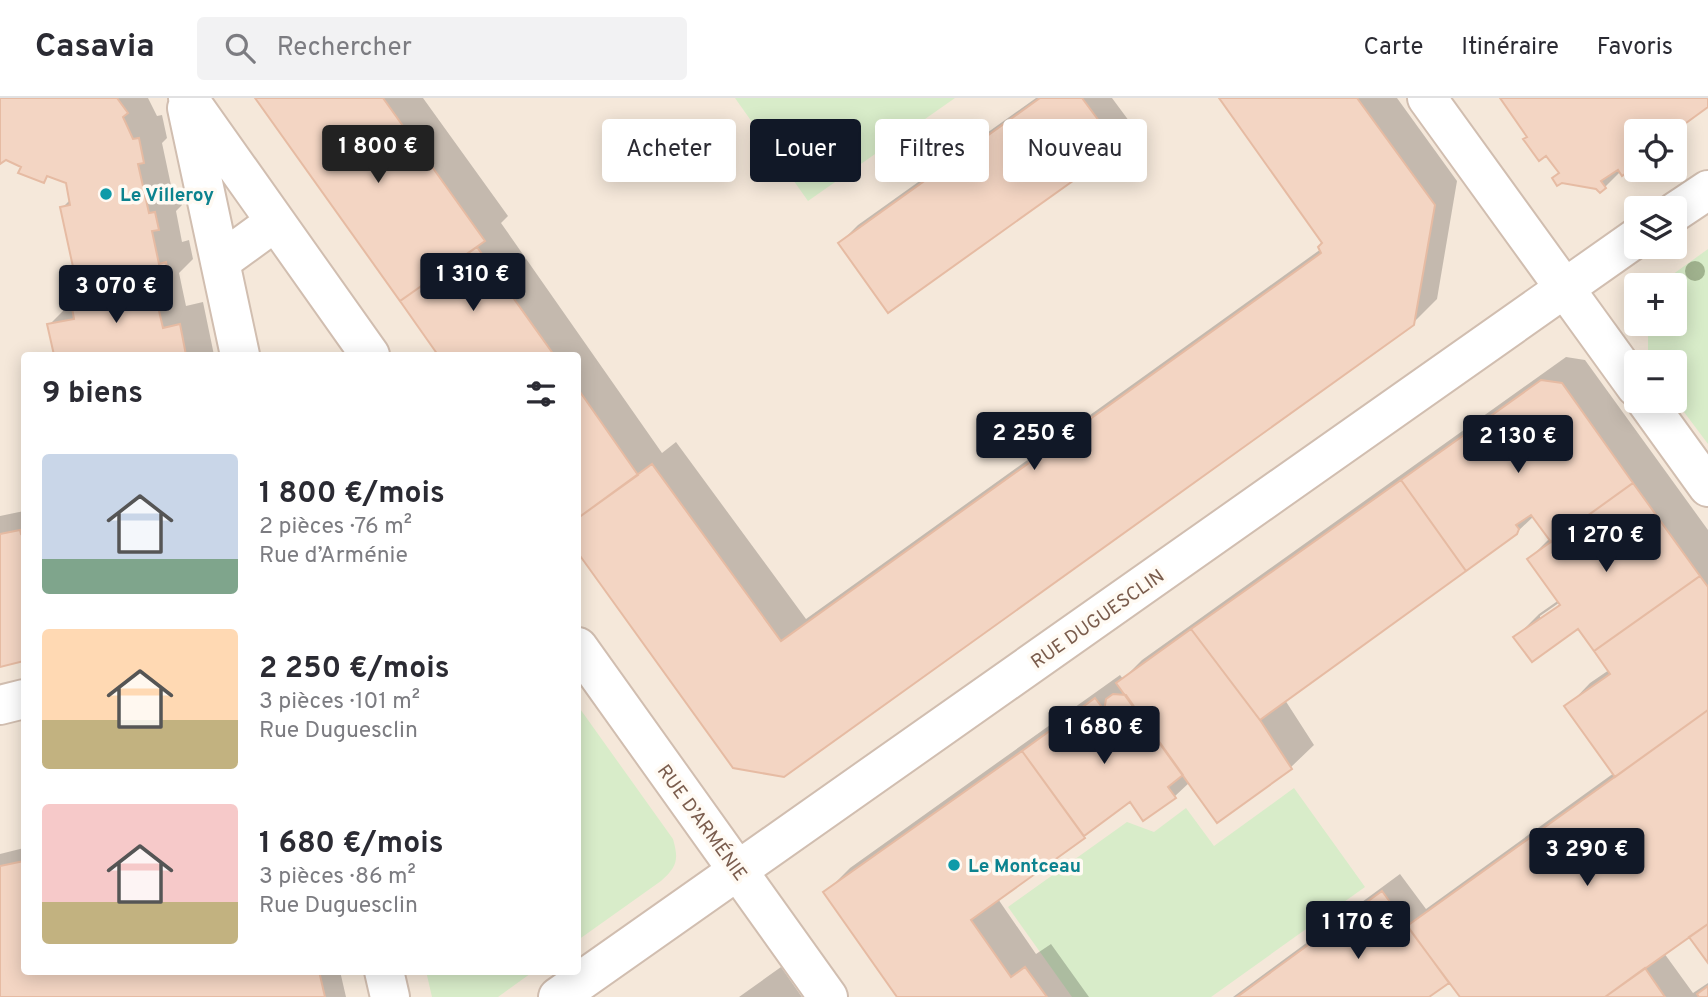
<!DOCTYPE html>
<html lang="fr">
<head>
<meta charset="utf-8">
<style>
  body { margin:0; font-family:Overpass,sans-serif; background:#f2f2f3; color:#2b2b33; height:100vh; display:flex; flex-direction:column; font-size:26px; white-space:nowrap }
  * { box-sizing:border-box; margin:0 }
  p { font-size:23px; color:#7c7c81 }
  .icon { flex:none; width:38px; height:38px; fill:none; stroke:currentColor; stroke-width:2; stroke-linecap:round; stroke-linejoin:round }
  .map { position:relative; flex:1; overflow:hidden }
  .sheet { position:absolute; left:21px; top:254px; width:560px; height:623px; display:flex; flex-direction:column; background:#fff; border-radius:7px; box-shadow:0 4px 18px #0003 }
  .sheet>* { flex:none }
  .banner { position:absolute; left:602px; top:21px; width:665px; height:63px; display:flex; gap:14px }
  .tools { position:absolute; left:1624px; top:21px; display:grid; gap:14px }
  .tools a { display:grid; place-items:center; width:63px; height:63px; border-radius:7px; background:#fff; box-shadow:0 4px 18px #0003; font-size:35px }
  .price { position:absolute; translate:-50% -60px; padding:0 16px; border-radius:7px; background:#111827; color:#fff; font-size:23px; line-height:46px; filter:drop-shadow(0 2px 4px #0008) }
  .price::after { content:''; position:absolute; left:50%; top:42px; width:21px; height:16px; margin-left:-10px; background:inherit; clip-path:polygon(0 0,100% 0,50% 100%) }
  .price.active { background:#222; color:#fff }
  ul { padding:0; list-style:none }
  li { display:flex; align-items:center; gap:21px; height:175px; padding:0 21px }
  li span { display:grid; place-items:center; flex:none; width:196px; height:140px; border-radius:7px; color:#555 }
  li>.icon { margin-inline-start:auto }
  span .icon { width:84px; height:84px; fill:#fffc; stroke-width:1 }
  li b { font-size:30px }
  h2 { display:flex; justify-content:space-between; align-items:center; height:84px; padding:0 21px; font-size:30px }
  .pill { padding:0 24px; border-radius:7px; background:#fff; box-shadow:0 4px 18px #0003; font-size:24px; line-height:63px }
  .pill.active { background:#111827; color:#fff }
  header { display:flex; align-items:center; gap:42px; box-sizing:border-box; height:98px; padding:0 35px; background:#fff; border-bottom:2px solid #e1e1e2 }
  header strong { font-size:33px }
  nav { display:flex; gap:38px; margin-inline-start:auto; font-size:24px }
  .search { width:490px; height:63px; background:#f2f2f3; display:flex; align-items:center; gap:18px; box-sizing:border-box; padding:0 24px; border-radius:7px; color:#7c7c81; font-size:26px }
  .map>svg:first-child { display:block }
  .residential { fill:#f5e8da; fill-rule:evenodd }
  .green { fill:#d8ecc9 }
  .shadow { fill:#0003; fill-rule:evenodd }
  .building { fill:#f3d5c3; stroke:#e6bba3; stroke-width:2 }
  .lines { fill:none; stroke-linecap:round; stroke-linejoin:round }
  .minor-casing { stroke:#d1beb0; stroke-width:42 }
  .minor { stroke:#fff; stroke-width:38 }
  .tree { fill:#a0b28e }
  .culture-dot { fill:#0f9aa8; stroke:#fffaf3; stroke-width:2.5 }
  .labels { text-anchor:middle; stroke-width:7; stroke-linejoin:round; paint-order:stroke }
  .culture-label { font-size:19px; font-weight:bold; fill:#0d838f; stroke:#fffaf3; text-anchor:start }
  .street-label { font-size:19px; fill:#7a5c4d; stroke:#fffaf3 }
</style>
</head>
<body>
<header>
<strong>Casavia</strong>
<div class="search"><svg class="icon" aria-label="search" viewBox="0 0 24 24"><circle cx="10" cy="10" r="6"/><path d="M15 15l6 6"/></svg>Rechercher</div>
<nav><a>Carte</a><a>Itinéraire</a><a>Favoris</a></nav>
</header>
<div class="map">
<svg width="1708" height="899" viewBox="0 0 1708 899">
  <rect width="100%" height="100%" fill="#fdf6ec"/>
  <path class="residential" d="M0 0H1708V899H0ZM1636 33H1675V72H1636ZM1636 110H1675V149H1636ZM1636 187H1675V226H1636ZM24 257H578V873H24ZM1636 264H1675V303H1636Z"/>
  <path class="green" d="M735 0H955L808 103Z
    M1708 151V346L1675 302V264H1648V226H1675V187H1658Z
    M578 608 673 741C679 762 677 769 661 783L578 842Z
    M1294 690 1365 789 1211 899H1072L1008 809 1127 724 1154 734 1186 710 1214 748Z
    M426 873H534L498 899H432Z"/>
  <path class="shadow" d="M0 0H148L157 18 162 17 167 40 162 45 172 92 178 91 182 107 176 113 182 144 189 142 193 161 179 175 186 208 203 204 214 257H56L49 227 72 204 71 193 78 186 62 110 70 102 67 84 49 77 44 83 23 68 6 60 0 64Z
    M256 0H423L508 118 501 125 662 355 676 344 806 521 1321 151 1324 145 1221 0H1397L1457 83 1437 201 1413 225 734 669 578 450V257H440Z
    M1036 0H1112L1135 31 1118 49 840 145 858 127Z
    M1502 0H1708V7L1672 33H1636V66L1623 76 1621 73 1605 89 1560 74 1529 38Z
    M1566 259 1585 262 1708 432V862L1690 837 1664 855 1693 895 1708 885V899H1462L1450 882 1426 899H1233L1400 776 1426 811 1614 675 1567 609 1590 585 1609 572 1579 528 1516 539 1539 516 1559 502 1529 461 1550 440 1534 418 1516 435 1285 602 1314 647 1290 670 1190 684 1174 699 1130 702 1096 727 1084 739 998 801 1036 856 1051 846 1089 899H899L825 795 850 770 1120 577 1123 581 1142 562ZM1566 500 1568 503 1540 523V518Z
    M24 413V562L0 567V418Z
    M24 750V873H340L346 899H0V756Z
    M781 869 802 899H739Z"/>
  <path class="building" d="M0 0H117L128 15 123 19 133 41 139 40 144 65 138 66 149 115 155 114 159 132 152 133 159 166 166 164 170 186 78 192 60 109 70 107 66 85 47 78 44 85 18 75 21 69 6 62 0 66Z
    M255 0H383L485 143 400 203Z
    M1040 0H1082L1119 50 888 215 838 145Z
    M1219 0H1357L1435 107 1414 227 784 679 733 670 578 455V420L652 366 781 543 1321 155 1318 149 1322 145Z
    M1500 0H1708V9L1675 33H1636V68L1622 78 1618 72 1601 83 1606 90 1600 95 1596 91 1562 85 1557 88 1552 80 1559 75 1546 58 1539 63 1523 41 1527 39Z
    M477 149 554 257H438L400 203Z
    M153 187 163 230 180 226 186 257H54L47 226 74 221 69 193Z
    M1541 282 1562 285 1633 385 1551 444 1531 417 1516 427 1519 431 1517 436 1466 473 1401 382Z
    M578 291 638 377 578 420Z
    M1401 382 1466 473 1260 622 1191 531Z
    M1633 385 1700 478 1594 553 1578 531 1532 564 1513 539 1560 507 1527 461Z
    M20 432 21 436 24 435V563L0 569V436Z
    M1700 478 1708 489V612L1615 679 1564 608 1610 576 1594 553Z
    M1191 531 1260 622 1292 671 1217 725 1116 585Z
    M1113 596 1126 597 1135 610 1118 622 1111 621 1104 613 1106 601Z
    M1095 600 1111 621 1118 622 1135 610 1183 677 1168 689 1176 700 1143 723 1130 704 1084 738 1022 653Z
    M1708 612V826L1605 899H1460L1407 828Z
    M1022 653 1085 740 971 822 1011 879 1025 869 1047 899H897L823 794Z
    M24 763V873H319L325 899H0V768Z
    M1382 793 1449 885 1429 899H1237Z
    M1708 826V865L1689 839Z
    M1645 870 1665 899H1605Z
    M1708 888V899H1699L1697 896Z"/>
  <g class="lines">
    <g class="minor-casing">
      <path id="minor" d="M188 0 370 257
        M1427 0 1636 289
        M187 10 240 257
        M1675 114 1708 92
        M220 164 275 124
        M1646 303 1708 389
        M578 549 828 899
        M0 607 24 601
        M384 873 390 899
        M558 899 1636 140"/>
    </g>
    <use href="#minor" class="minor"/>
  </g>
  <circle class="tree" cx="1695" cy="173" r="10"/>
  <g class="culture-dot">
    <circle cx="106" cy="96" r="7"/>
    <circle cx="954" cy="767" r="7"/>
  </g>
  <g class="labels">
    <g class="culture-label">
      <text x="120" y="103">Le Villeroy</text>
      <text x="968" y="774">Le Montceau</text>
    </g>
    <g class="street-label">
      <text transform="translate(1097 520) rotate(-35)" y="7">RUE DUGUESCLIN</text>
      <text transform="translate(703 724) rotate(54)" y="7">RUE D’ARMÉNIE</text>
    </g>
  </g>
</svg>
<div class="tools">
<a><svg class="icon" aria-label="locate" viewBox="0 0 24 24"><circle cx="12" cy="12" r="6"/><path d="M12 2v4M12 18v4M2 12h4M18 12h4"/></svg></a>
<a><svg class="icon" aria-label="layers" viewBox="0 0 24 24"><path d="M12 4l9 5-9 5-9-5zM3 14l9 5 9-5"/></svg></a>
<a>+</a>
<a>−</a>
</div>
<b class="price active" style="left:378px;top:87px">1 800 €</b>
<b class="price" style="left:473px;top:215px">1 310 €</b>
<b class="price" style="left:116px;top:227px">3 070 €</b>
<b class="price" style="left:1034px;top:374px">2 250 €</b>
<b class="price" style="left:1518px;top:377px">2 130 €</b>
<b class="price" style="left:1606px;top:476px">1 270 €</b>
<b class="price" style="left:1104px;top:668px">1 680 €</b>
<b class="price" style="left:1587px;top:790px">3 290 €</b>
<b class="price" style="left:1358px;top:863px">1 170 €</b>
<div class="banner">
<a class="pill">Acheter</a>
<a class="pill active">Louer</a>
<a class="pill">Filtres</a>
<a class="pill">Nouveau</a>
</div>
<section class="sheet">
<h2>9 biens<svg class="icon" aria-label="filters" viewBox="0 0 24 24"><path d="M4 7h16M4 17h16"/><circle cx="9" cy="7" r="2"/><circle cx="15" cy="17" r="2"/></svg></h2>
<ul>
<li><span style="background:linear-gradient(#c9d6e8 75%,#7fa58c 0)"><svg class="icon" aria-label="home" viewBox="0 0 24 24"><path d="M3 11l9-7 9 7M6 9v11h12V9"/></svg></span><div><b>1 800 €/mois</b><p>2 pièces · 76 m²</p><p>Rue d’Arménie</p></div></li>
<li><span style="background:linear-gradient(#ffd9b3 65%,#c2b280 0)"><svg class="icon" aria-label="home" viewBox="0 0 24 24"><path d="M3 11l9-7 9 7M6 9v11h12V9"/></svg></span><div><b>2 250 €/mois</b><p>3 pièces · 101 m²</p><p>Rue Duguesclin</p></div></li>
<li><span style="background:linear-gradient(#f6c9c9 70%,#c2b280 0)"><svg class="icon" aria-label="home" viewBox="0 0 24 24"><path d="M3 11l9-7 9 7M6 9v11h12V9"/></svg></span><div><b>1 680 €/mois</b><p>3 pièces · 86 m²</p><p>Rue Duguesclin</p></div></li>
</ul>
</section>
</div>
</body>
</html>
